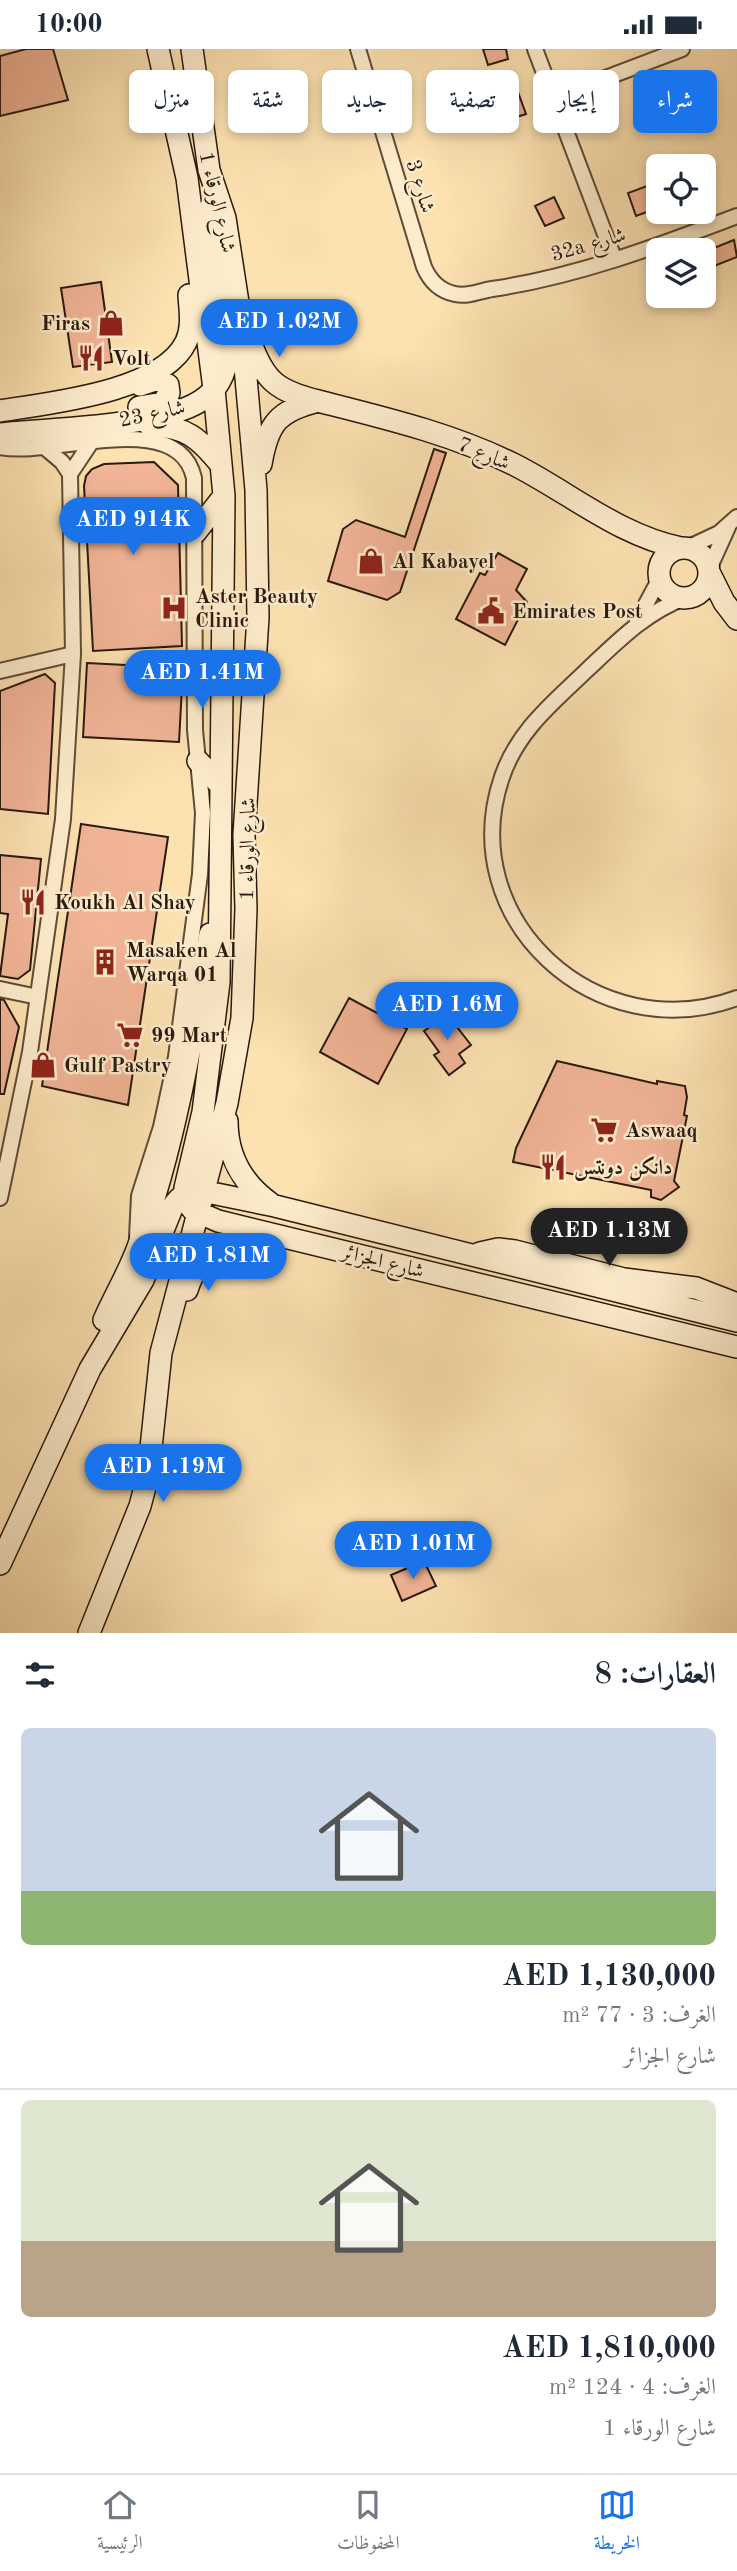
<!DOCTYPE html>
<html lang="ar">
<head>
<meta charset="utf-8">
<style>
  body { margin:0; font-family:"Old Standard TT",Amiri,serif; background:#f2f2f3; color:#1f2937; direction:rtl; height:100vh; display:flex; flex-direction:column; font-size:26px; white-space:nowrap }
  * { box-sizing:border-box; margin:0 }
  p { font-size:23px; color:#747a83 }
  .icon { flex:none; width:38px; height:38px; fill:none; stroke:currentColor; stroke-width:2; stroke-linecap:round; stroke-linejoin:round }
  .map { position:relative; height:1584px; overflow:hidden; direction:ltr }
  .sheet { display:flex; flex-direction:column; background:#fff; flex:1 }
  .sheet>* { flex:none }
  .top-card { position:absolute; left:21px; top:21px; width:696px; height:63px; direction:rtl; display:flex; gap:14px }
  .buttons { position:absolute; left:646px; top:105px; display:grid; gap:14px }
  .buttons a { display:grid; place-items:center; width:70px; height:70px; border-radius:10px; background:#fff; box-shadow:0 4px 10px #0003; font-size:35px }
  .price { position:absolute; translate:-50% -60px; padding:0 16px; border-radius:24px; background:#1a73e8; color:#fff; font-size:23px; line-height:46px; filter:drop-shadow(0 2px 4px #0008) }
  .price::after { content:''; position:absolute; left:50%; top:42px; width:21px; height:16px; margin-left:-10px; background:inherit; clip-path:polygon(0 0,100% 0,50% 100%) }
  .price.active { background:#222; color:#fff }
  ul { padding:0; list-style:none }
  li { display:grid; align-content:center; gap:14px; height:371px; padding:0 21px }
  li+li { border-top:2px solid #e0e1e3 }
  li span { display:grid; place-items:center; height:217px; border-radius:10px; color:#555 }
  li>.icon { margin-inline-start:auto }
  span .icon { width:126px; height:126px; fill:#fffc; stroke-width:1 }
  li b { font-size:30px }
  h2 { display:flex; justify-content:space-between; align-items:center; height:84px; padding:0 21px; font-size:30px }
  .chip { padding:0 24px; border-radius:10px; background:#fff; box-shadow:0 4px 10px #0003; font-size:24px; line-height:63px }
  .chip.active { background:#1a73e8; color:#fff }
  .status { display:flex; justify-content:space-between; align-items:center; height:49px; padding:0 35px; background:#fff; direction:ltr }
  .status svg { height:19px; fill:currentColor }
  .tabs { display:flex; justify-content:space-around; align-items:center; height:98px; border-top:2px solid #e0e1e3; background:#fff; font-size:19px; color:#747a83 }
  .tabs a { display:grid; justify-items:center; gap:4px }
  .tabs .active { color:#1a73e8 }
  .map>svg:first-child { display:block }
  .building { fill:#f1b496; stroke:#2a190e; stroke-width:2 }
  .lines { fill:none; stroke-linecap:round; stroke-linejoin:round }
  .street-casing { stroke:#5e4b37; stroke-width:18 }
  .secondary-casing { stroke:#2a190e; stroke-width:24 }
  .street { stroke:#fdeccc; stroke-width:14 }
  .secondary { stroke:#fdeccc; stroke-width:21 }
  .labels { text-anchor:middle; stroke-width:5; stroke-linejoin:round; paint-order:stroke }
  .street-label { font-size:21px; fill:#2a190e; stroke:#fdeccc }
  .poi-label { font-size:21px; font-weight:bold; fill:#2a190e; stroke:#fdeccc; text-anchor:start }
</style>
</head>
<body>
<div class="status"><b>10:00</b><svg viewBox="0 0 49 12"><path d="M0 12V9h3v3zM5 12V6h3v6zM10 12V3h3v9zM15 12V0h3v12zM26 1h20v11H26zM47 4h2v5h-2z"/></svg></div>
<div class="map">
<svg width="737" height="1584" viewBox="0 0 737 1584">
  <rect width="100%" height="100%" fill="#fce1b1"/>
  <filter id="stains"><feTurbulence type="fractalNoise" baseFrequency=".00286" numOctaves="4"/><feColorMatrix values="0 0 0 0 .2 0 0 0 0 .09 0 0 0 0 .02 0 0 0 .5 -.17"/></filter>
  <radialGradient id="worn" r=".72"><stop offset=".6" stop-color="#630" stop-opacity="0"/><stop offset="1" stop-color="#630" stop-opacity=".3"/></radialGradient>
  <path class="building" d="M26 0H53L68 51 0 67V7Z
    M483 0H506L508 10 488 16Z
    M518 43 526 65 504 72 497 50Z
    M658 133V159L636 167 628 144Z
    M554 148 564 169 545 177 535 157Z
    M734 191 737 208 704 221V203Z
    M101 233 112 313 73 318 61 239Z
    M434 400 446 404 400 543 387 551 328 532 343 480 356 471 405 488Z
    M154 413 178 436 182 597 93 602 84 437 86 427 92 420 104 415Z
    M498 504 527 520 516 541 527 553 505 596 456 570 480 524 485 526Z
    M87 614 183 619 179 693 83 688Z
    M45 625 55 634 48 765 0 760V642Z
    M81 775 168 788 128 1056 42 1037Z
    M0 806 41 810 30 921 18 930 0 927 8 865 0 864Z
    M349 949 407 980 378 1035 320 1003Z
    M0 950 4 951 19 978 4 1045H0Z
    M443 960 471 996 459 1005 465 1014 449 1026 434 1006 439 1003 424 982 434 975 430 970Z
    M557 1012 657 1035V1032L685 1037 687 1048 684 1066 687 1067 674 1132 679 1138 661 1151 651 1148V1141L513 1113 516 1099Z
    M424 1512 436 1537 402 1552 391 1526Z"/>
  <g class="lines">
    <g class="street-casing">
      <path id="street" d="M358 0 424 218C430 232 440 242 455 245 468 248 479 242 492 240 575 228 658 197 737 167
        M535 0 614 209
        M553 49 682 0
        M43 397 62 413 70 425
        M0 398C52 409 178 357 194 429L195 681 203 764 200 825 176 1008 161 1078 139 1147 137 1188
        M687 499 719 484 737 468
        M709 520 728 478
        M684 549C645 564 618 592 587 621 553 654 518 681 502 728 453 871 597 1001 737 949
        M637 572 660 529
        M0 622 73 605
        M0 940 38 948
        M0 1149 30 1003 63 770 73 605 70 425 90 395"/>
    </g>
    <g class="secondary-casing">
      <path id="secondary" d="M158 0 187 129 214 340 224 447 219 933 203 1063 185 1139 186 1152 193 1161 218 1172 737 1298
        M251 294C265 333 278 342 318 352 385 369 453 385 515 416 570 444 620 487 681 499
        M139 358 163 354 169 344 168 336 158 330 140 336
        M0 362C49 354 162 343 186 293 193 278 190 262 189 246
        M150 377C185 376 200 390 221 416
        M0 385C50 379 169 379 206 348 223 335 228 316 228 295L211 157
        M261 415C268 374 278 362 318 352
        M195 484 224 447
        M659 524a25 25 0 1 1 50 0a25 25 0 1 1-50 0Z
        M709 523 724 553 737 570
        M198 712 221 737
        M227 1072C227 1106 242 1134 270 1154
        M480 1204 498 1200 515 1202 624 1230 696 1239 737 1255
        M187 1241C198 1205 224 1190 258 1184
        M104 1271C115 1246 129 1223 138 1198 175 1096 192 991 210 885
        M0 1515 90 1320 143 1231 172 1159C179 1147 188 1141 202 1142L275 1157 737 1272
        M89 1584 140 1457 148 1427 161 1304 227 1054 242 969 246 860 244 786 258 568 256 441 241 273 225 169 209 121 192 0"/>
    </g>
    <use href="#street" class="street"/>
    <use href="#secondary" class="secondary"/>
  </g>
  <defs>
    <g id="shop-bare" transform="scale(2.1)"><path d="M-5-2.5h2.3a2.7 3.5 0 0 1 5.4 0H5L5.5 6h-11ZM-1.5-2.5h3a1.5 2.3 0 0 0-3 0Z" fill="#8f2418" stroke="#fdeccc" stroke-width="2.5" paint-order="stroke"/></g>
    <g id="restaurant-bare" transform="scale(2.1)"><path d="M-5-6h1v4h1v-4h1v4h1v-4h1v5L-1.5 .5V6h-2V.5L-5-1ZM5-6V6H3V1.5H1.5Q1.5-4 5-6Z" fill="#8f2418" stroke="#fdeccc" stroke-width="2.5" paint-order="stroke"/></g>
    <g id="hospital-bare" transform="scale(2.1)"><path d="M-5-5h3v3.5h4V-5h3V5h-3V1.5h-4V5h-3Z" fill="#8f2418" stroke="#fdeccc" stroke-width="2.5" paint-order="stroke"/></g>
    <g id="civic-bare" transform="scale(2.1)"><path d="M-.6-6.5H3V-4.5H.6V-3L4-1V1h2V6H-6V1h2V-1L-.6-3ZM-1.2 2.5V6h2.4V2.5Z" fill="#8f2418" stroke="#fdeccc" stroke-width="2.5" paint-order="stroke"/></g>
    <g id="building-bare" transform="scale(2.1)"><path d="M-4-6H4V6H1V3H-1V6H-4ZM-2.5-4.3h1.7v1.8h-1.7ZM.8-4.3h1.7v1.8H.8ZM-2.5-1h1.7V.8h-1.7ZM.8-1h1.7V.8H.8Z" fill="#8f2418" stroke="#fdeccc" stroke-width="2.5" paint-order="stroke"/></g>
    <g id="supermarket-bare" transform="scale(2.1)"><path d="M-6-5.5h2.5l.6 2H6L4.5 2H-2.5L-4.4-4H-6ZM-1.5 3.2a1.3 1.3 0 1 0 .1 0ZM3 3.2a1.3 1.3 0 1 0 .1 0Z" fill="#8f2418" stroke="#fdeccc" stroke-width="2.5" paint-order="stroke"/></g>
  </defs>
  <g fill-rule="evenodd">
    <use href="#shop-bare" x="111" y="274"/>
    <use href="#restaurant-bare" x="91" y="309"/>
    <use href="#shop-bare" x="371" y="512"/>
    <use href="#hospital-bare" x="174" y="559"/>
    <use href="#civic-bare" x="491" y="562"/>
    <use href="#restaurant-bare" x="33" y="853"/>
    <use href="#building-bare" x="105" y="913"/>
    <use href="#supermarket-bare" x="130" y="986"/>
    <use href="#shop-bare" x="43" y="1016"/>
    <use href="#supermarket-bare" x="604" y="1081"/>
    <use href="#restaurant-bare" x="553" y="1118"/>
  </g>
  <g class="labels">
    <g class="street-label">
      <text transform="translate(421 137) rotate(73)" y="7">شارع 3</text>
      <text transform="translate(218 153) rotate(77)" y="7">شارع الورقاء 1</text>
      <text transform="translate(588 195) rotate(-16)" y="7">32a شارع</text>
      <text transform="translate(152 364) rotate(-12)" y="7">شارع 23</text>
      <text transform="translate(484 404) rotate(23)" y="7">شارع 7</text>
      <text transform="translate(247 800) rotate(-89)" y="7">شارع الورقاء 1</text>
      <text transform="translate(383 1212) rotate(14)" y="7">شارع الجزائر</text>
    </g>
    <g class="poi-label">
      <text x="90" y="281" text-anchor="end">Firas</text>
      <text x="112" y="316">Volt</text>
      <text x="392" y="519">Al Kabayel</text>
      <text x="195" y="554">Aster Beauty<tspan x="195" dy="24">Clinic</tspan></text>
      <text x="512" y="569">Emirates Post</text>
      <text x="54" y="860">Koukh Al Shay</text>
      <text x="126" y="908">Masaken Al<tspan x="126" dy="24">Warqa 01</tspan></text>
      <text x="151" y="993">99 Mart</text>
      <text x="64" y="1023">Gulf Pastry</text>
      <text x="625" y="1088">Aswaaq</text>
      <text x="574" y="1125">دانكن دونتس</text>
    </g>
  </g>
  <rect width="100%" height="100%" filter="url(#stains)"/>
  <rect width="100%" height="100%" fill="url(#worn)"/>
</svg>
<div class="buttons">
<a><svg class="icon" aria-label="locate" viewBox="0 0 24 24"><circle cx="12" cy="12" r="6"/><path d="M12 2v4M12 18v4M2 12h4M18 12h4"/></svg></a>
<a><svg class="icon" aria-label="layers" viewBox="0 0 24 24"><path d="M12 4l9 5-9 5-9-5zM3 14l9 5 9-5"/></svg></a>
</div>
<b class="price" style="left:279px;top:310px">AED 1.02M</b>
<b class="price" style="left:133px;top:508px">AED 914K</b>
<b class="price" style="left:202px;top:661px">AED 1.41M</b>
<b class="price" style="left:447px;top:993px">AED 1.6M</b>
<b class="price active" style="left:609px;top:1219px">AED 1.13M</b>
<b class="price" style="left:208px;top:1244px">AED 1.81M</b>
<b class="price" style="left:163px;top:1455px">AED 1.19M</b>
<b class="price" style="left:413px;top:1532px">AED 1.01M</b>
<div class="top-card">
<a class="chip active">شراء</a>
<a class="chip">إيجار</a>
<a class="chip">تصفية</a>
<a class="chip">جديد</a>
<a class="chip">شقة</a>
<a class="chip">منزل</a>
</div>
</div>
<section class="sheet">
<h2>العقارات: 8<svg class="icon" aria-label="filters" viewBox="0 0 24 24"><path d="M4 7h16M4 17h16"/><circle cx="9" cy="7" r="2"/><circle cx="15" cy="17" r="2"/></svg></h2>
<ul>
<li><span style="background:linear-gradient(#c9d6e8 75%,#8fb573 0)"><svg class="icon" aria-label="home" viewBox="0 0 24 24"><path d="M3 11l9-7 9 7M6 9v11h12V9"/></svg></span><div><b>AED 1,130,000</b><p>الغرف: 3 · 77 m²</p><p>شارع الجزائر</p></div></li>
<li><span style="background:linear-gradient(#dfe7d0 65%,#b9a48a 0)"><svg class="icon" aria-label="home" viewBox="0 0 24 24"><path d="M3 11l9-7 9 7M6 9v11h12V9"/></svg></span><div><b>AED 1,810,000</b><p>الغرف: 4 · 124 m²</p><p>شارع الورقاء 1</p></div></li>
</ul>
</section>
<nav class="tabs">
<a class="active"><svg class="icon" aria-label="map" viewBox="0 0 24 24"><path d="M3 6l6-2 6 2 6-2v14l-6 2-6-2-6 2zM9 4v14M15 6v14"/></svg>الخريطة</a>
<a><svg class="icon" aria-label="saved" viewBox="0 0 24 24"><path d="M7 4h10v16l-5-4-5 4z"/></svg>المحفوظات</a>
<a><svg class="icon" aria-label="home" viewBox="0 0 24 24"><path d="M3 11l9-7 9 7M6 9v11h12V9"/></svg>الرئيسية</a>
</nav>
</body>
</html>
